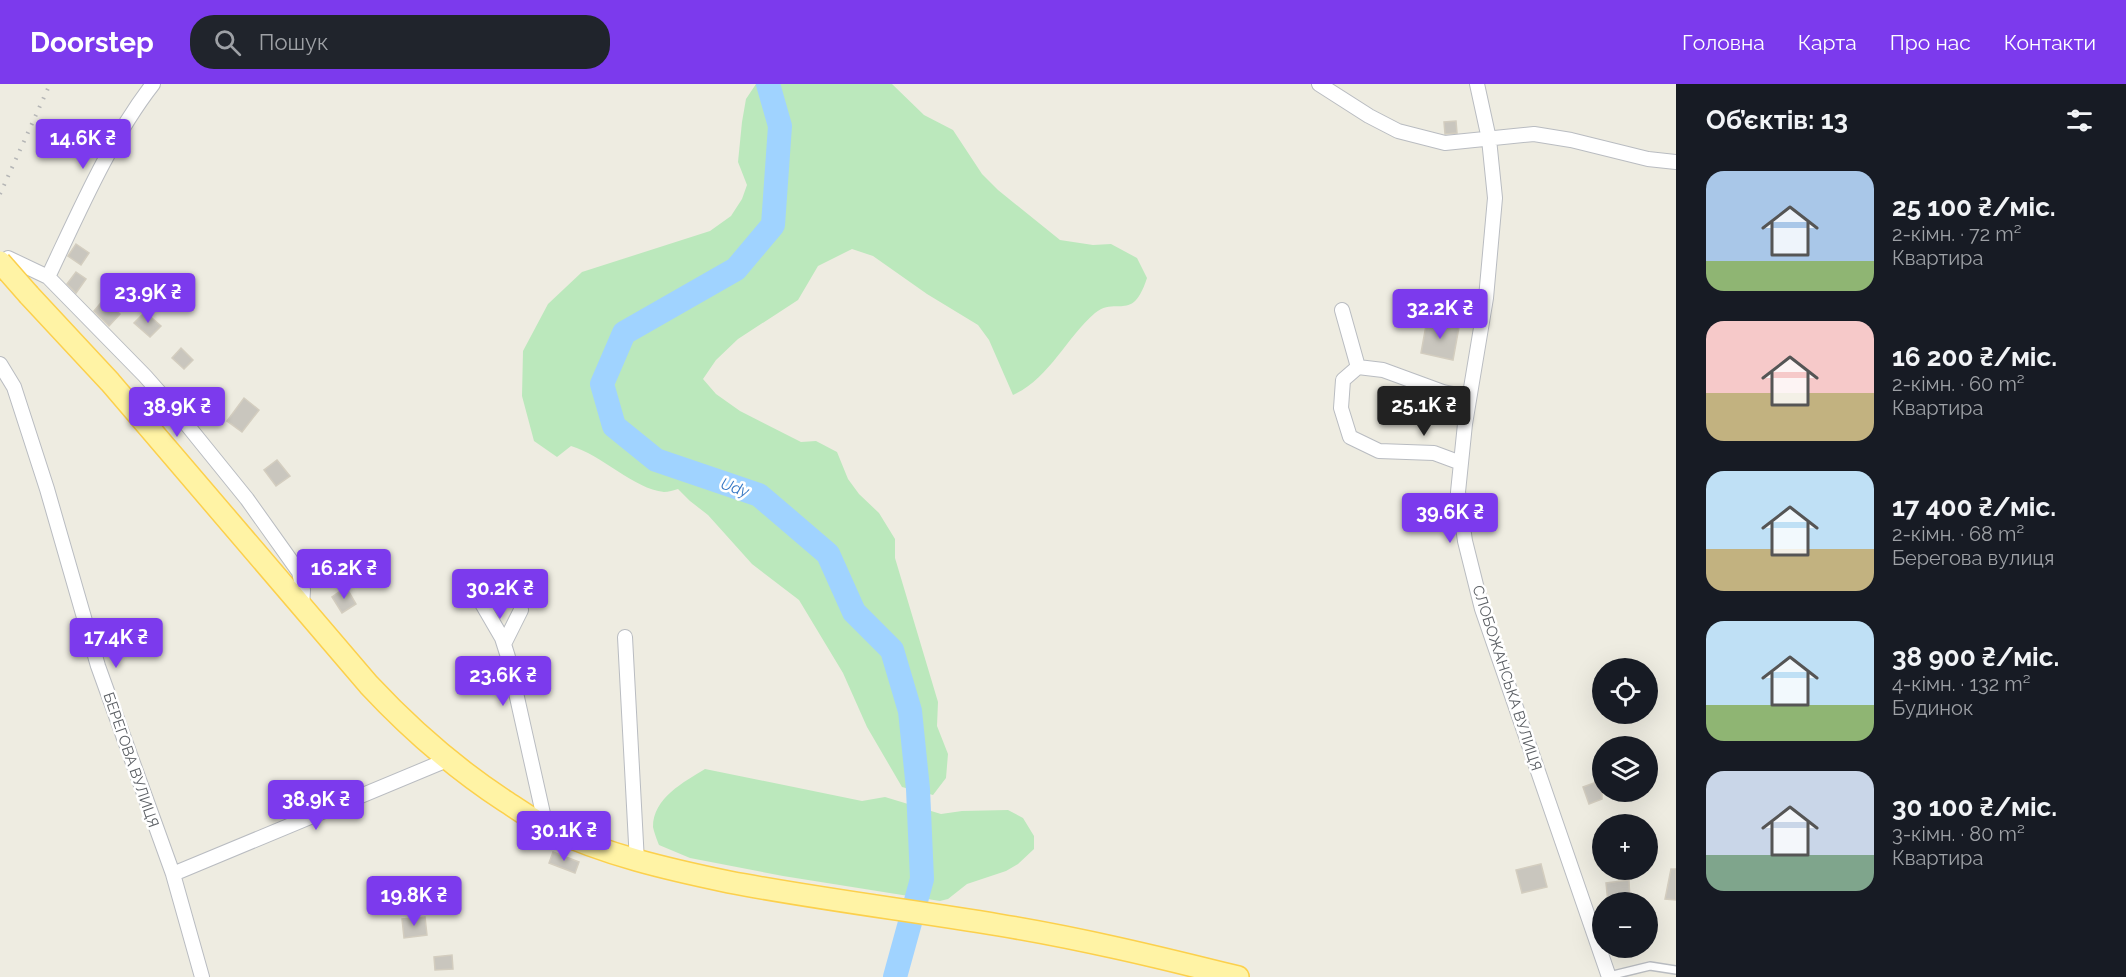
<!DOCTYPE html>
<html lang="uk">
<head>
<meta charset="utf-8">
<style>
  body { margin:0; font-family:Raleway,sans-serif; background:#20242c; color:#f1f3f6; height:100vh; display:flex; flex-direction:column; font-size:22px; white-space:nowrap }
  * { box-sizing:border-box; margin:0 }
  p { font-size:20px; color:#9ea1a6 }
  .icon { flex:none; width:33px; height:33px; fill:none; stroke:currentColor; stroke-width:2; stroke-linecap:round; stroke-linejoin:round }
  .map { position:relative; flex:1; overflow:hidden }
  .panel { display:flex; flex-direction:column; background:#171b24; width:450px }
  .panel>* { flex:none }
  .buttons { position:absolute; left:1592px; top:574px; display:grid; gap:12px }
  .buttons a { display:grid; place-items:center; width:66px; height:66px; border-radius:50%; background:#171b24; box-shadow:0 6px 24px #0002; font-size:30px }
  .price { position:absolute; translate:-50% -51px; padding:0 14px; border-radius:6px; background:#7c3aed; color:#fff; font-size:20px; line-height:39px; filter:drop-shadow(0 2px 3px #0008) }
  .price::after { content:''; position:absolute; left:50%; top:36px; width:18px; height:14px; margin-left:-9px; background:inherit; clip-path:polygon(0 0,100% 0,50% 100%) }
  .price.selected { background:#222; color:#fff }
  ul { padding:0; list-style:none }
  li { display:flex; align-items:center; gap:18px; height:150px; padding:0 30px }
  li span { display:grid; place-items:center; flex:none; width:168px; height:120px; border-radius:18px; color:#555 }
  li>.icon { margin-inline-start:auto }
  span .icon { width:72px; height:72px; fill:#fffc; stroke-width:1 }
  li b { font-size:26px }
  h2 { display:flex; justify-content:space-between; align-items:center; height:72px; padding:0 30px; font-size:26px }
  header { display:flex; align-items:center; gap:36px; box-sizing:border-box; height:84px; padding:0 30px; background:#7c3aed; color:#fff }
  header strong { font-size:28px }
  nav { display:flex; gap:33px; margin-inline-start:auto; font-size:21px }
  .search { width:420px; height:54px; background:#20242c; display:flex; align-items:center; gap:15px; box-sizing:border-box; padding:0 21px; border-radius:24px; color:#9ea1a6; font-size:22px }
  main { display:flex; flex:1; min-height:0 }
  .map>svg:first-child { display:block }
  .green { fill:#bbe8bc }
  .lines { fill:none; stroke-linecap:round; stroke-linejoin:round }
  .river { stroke:#a0d3ff; stroke-width:24 }
  .building { fill:#c9c6be; stroke:#d3cdbf; stroke-width:1.5 }
  .service-casing { stroke:#b9bcc1; stroke-width:10 }
  .minor-casing { stroke:#b9bcc1; stroke-width:16 }
  .primary-casing { stroke:#fcd04c; stroke-width:24 }
  .service { stroke:#fff; stroke-width:7 }
  .minor { stroke:#fff; stroke-width:14 }
  .primary { stroke:#fff3a5; stroke-width:21 }
  .rail { stroke:#b5b6b6; stroke-width:4; stroke-dasharray:1.5 8; stroke-linecap:butt }
  .primary-bridge-casing { stroke:#fcd04c; stroke-width:24; stroke-linecap:butt }
  .primary-bridge { stroke:#fff3a5; stroke-width:21 }
  .labels { text-anchor:middle; stroke-width:5; stroke-linejoin:round; paint-order:stroke }
  .street-label { font-size:15px; fill:#5a5e63; stroke:#fff }
  .water-label { font-size:16px; font-style:italic; fill:#3778c3; stroke:#fff }
</style>
</head>
<body>
<header>
<strong>Doorstep</strong>
<div class="search"><svg class="icon" aria-label="search" viewBox="0 0 24 24"><circle cx="10" cy="10" r="6"/><path d="M15 15l6 6"/></svg>Пошук</div>
<nav><a>Головна</a><a>Карта</a><a>Про нас</a><a>Контакти</a></nav>
</header>
<main>
<div class="map">
<svg width="1676" height="893" viewBox="0 0 1676 893">
  <rect width="100%" height="100%" fill="#eeece1"/>
  <path class="green" d="M756 0H892L924 31 953 46 982 90 998 106 1060 156 1093 161 1111 160 1137 174 1147 194C1132 240 1117 211 1095 229 1066 254 1049 295 1013 311L989 256 978 241 927 210 873 172 852 165 818 182 798 216 738 255 716 276 703 295 716 310 740 327 801 358 816 357 837 368 848 395 859 410 879 429 895 455V474L938 618 937 642 948 670 946 694 933 711 902 703 867 643 843 589 799 516 752 480 708 431 690 417 678 405C674 406 668 408 664 408 634 405 602 371 571 362L557 373 534 357 522 312 523 267 548 220 582 188 710 147 731 132 742 115 747 101 738 78 742 38 746 15Z
    M705 685 862 717 885 713 941 730 962 727 1008 726 1023 734 1034 752V765L1018 780 1006 787 967 800 948 815 940 817 783 792 690 774 659 761C657 756 654 748 653 743 653 714 684 698 705 685Z"/>
  <g class="lines">
    <path class="river" d="M768 0 780 42 773 141 736 185 624 249 602 300 614 342 656 376 759 411 828 470 854 528 892 566 910 627 918 705 922 795 895 893"/>
  </g>
  <path class="building" d="M1456 37 1457 49 1445 50 1444 38Z
    M76 160 89 169 81 181 68 172Z
    M76 188 86 195 76 209 67 200Z
    M104 215 120 230 109 242 94 227Z
    M145 228 161 242 150 253 134 239Z
    M1427 236 1459 243 1453 276 1421 269Z
    M181 264 193 276 184 285 172 274Z
    M244 314 259 326 242 348 227 337Z
    M277 376 290 392 276 402 264 386Z
    M346 503 356 520 342 529 332 513Z
    M1602 696V715L1589 720 1583 703Z
    M553 768 579 778 575 789 549 779Z
    M1541 780 1547 803 1522 809 1516 786Z
    M1671 785H1676V816L1665 815Z
    M1629 796 1630 819H1608L1606 799Z
    M425 833 427 851 404 854 402 835Z
    M452 871 453 885 435 886 434 873Z"/>
  <g class="lines">
    <g class="service-casing">
      <path id="service" d="M1609 892 1650 882 1676 886"/>
    </g>
    <g class="minor-casing">
      <path id="minor" d="M1319 0 1369 32 1398 47 1445 59 1534 50 1571 56 1648 75 1676 78
        M1477 0 1489 55 1495 114 1486 214 1465 340 1458 408 1465 457 1482 525 1609 893
        M8 174 48 193 145 292 175 326 247 415 299 488 303 506 302 522
        M48 193C78 130 110 55 153 0
        M1342 226 1358 283 1343 296 1341 324 1350 353 1379 367 1434 369 1461 379
        M0 280 14 303 47 405 98 582 173 790 202 893
        M1358 283 1383 286 1443 308 1469 313
        M470 499 502 554 508 573 546 743
        M625 553 637 778
        M504 560 521 526
        M173 790 447 676"/>
    </g>
    <g class="primary-casing">
      <path id="primary" d="M29 211 110 298 369 601C411 646 453 683 505 717 519 726 534 737 549 744 606 771 667 785 729 798 818 815 909 826 999 841 1079 854 1158 873 1238 893"/>
    </g>
    <use href="#service" class="service"/>
    <use href="#minor" class="minor"/>
    <use href="#primary" class="primary"/>
    <path class="rail" d="M0 110 50 0"/>
    <g class="primary-bridge-casing">
      <path id="primary-bridge" d="M0 178 29 211"/>
    </g>
    <use href="#primary-bridge" class="primary-bridge"/>
  </g>
  <g class="labels">
    <g class="street-label">
      <text transform="translate(1507 594) rotate(72)" y="5">СЛОБОЖАНСЬКА ВУЛИЦЯ</text>
      <text transform="translate(131 676) rotate(71)" y="5">БЕРЕГОВА ВУЛИЦЯ</text>
    </g>
    <g class="water-label">
      <text transform="translate(735 403) rotate(19)" y="6">Udy</text>
    </g>
  </g>
</svg>
<div class="buttons">
<a><svg class="icon" aria-label="locate" viewBox="0 0 24 24"><circle cx="12" cy="12" r="6"/><path d="M12 2v4M12 18v4M2 12h4M18 12h4"/></svg></a>
<a><svg class="icon" aria-label="layers" viewBox="0 0 24 24"><path d="M12 4l9 5-9 5-9-5zM3 14l9 5 9-5"/></svg></a>
<a>+</a>
<a>−</a>
</div>
<b class="price" style="left:83px;top:86px">14.6K ₴</b>
<b class="price" style="left:148px;top:240px">23.9K ₴</b>
<b class="price" style="left:1440px;top:256px">32.2K ₴</b>
<b class="price selected" style="left:1424px;top:353px">25.1K ₴</b>
<b class="price" style="left:177px;top:354px">38.9K ₴</b>
<b class="price" style="left:1450px;top:460px">39.6K ₴</b>
<b class="price" style="left:344px;top:516px">16.2K ₴</b>
<b class="price" style="left:500px;top:536px">30.2K ₴</b>
<b class="price" style="left:116px;top:585px">17.4K ₴</b>
<b class="price" style="left:503px;top:623px">23.6K ₴</b>
<b class="price" style="left:316px;top:747px">38.9K ₴</b>
<b class="price" style="left:564px;top:778px">30.1K ₴</b>
<b class="price" style="left:414px;top:843px">19.8K ₴</b>
</div>
<section class="panel">
<h2>Об’єктів: 13<svg class="icon" aria-label="filters" viewBox="0 0 24 24"><path d="M4 7h16M4 17h16"/><circle cx="9" cy="7" r="2"/><circle cx="15" cy="17" r="2"/></svg></h2>
<ul>
<li><span style="background:linear-gradient(#a9c7e8 75%,#8fb573 0)"><svg class="icon" aria-label="home" viewBox="0 0 24 24"><path d="M3 11l9-7 9 7M6 9v11h12V9"/></svg></span><div><b>25 100 ₴/міс.</b><p>2-кімн. · 72 m²</p><p>Квартира</p></div></li>
<li><span style="background:linear-gradient(#f6c9c9 60%,#c2b280 0)"><svg class="icon" aria-label="home" viewBox="0 0 24 24"><path d="M3 11l9-7 9 7M6 9v11h12V9"/></svg></span><div><b>16 200 ₴/міс.</b><p>2-кімн. · 60 m²</p><p>Квартира</p></div></li>
<li><span style="background:linear-gradient(#bfe0f5 65%,#c2b280 0)"><svg class="icon" aria-label="home" viewBox="0 0 24 24"><path d="M3 11l9-7 9 7M6 9v11h12V9"/></svg></span><div><b>17 400 ₴/міс.</b><p>2-кімн. · 68 m²</p><p>Берегова вулиця</p></div></li>
<li><span style="background:linear-gradient(#bfe0f5 70%,#8fb573 0)"><svg class="icon" aria-label="home" viewBox="0 0 24 24"><path d="M3 11l9-7 9 7M6 9v11h12V9"/></svg></span><div><b>38 900 ₴/міс.</b><p>4-кімн. · 132 m²</p><p>Будинок</p></div></li>
<li><span style="background:linear-gradient(#c9d6e8 70%,#7fa58c 0)"><svg class="icon" aria-label="home" viewBox="0 0 24 24"><path d="M3 11l9-7 9 7M6 9v11h12V9"/></svg></span><div><b>30 100 ₴/міс.</b><p>3-кімн. · 80 m²</p><p>Квартира</p></div></li>
</ul>
</section>
</main>
</body>
</html>
